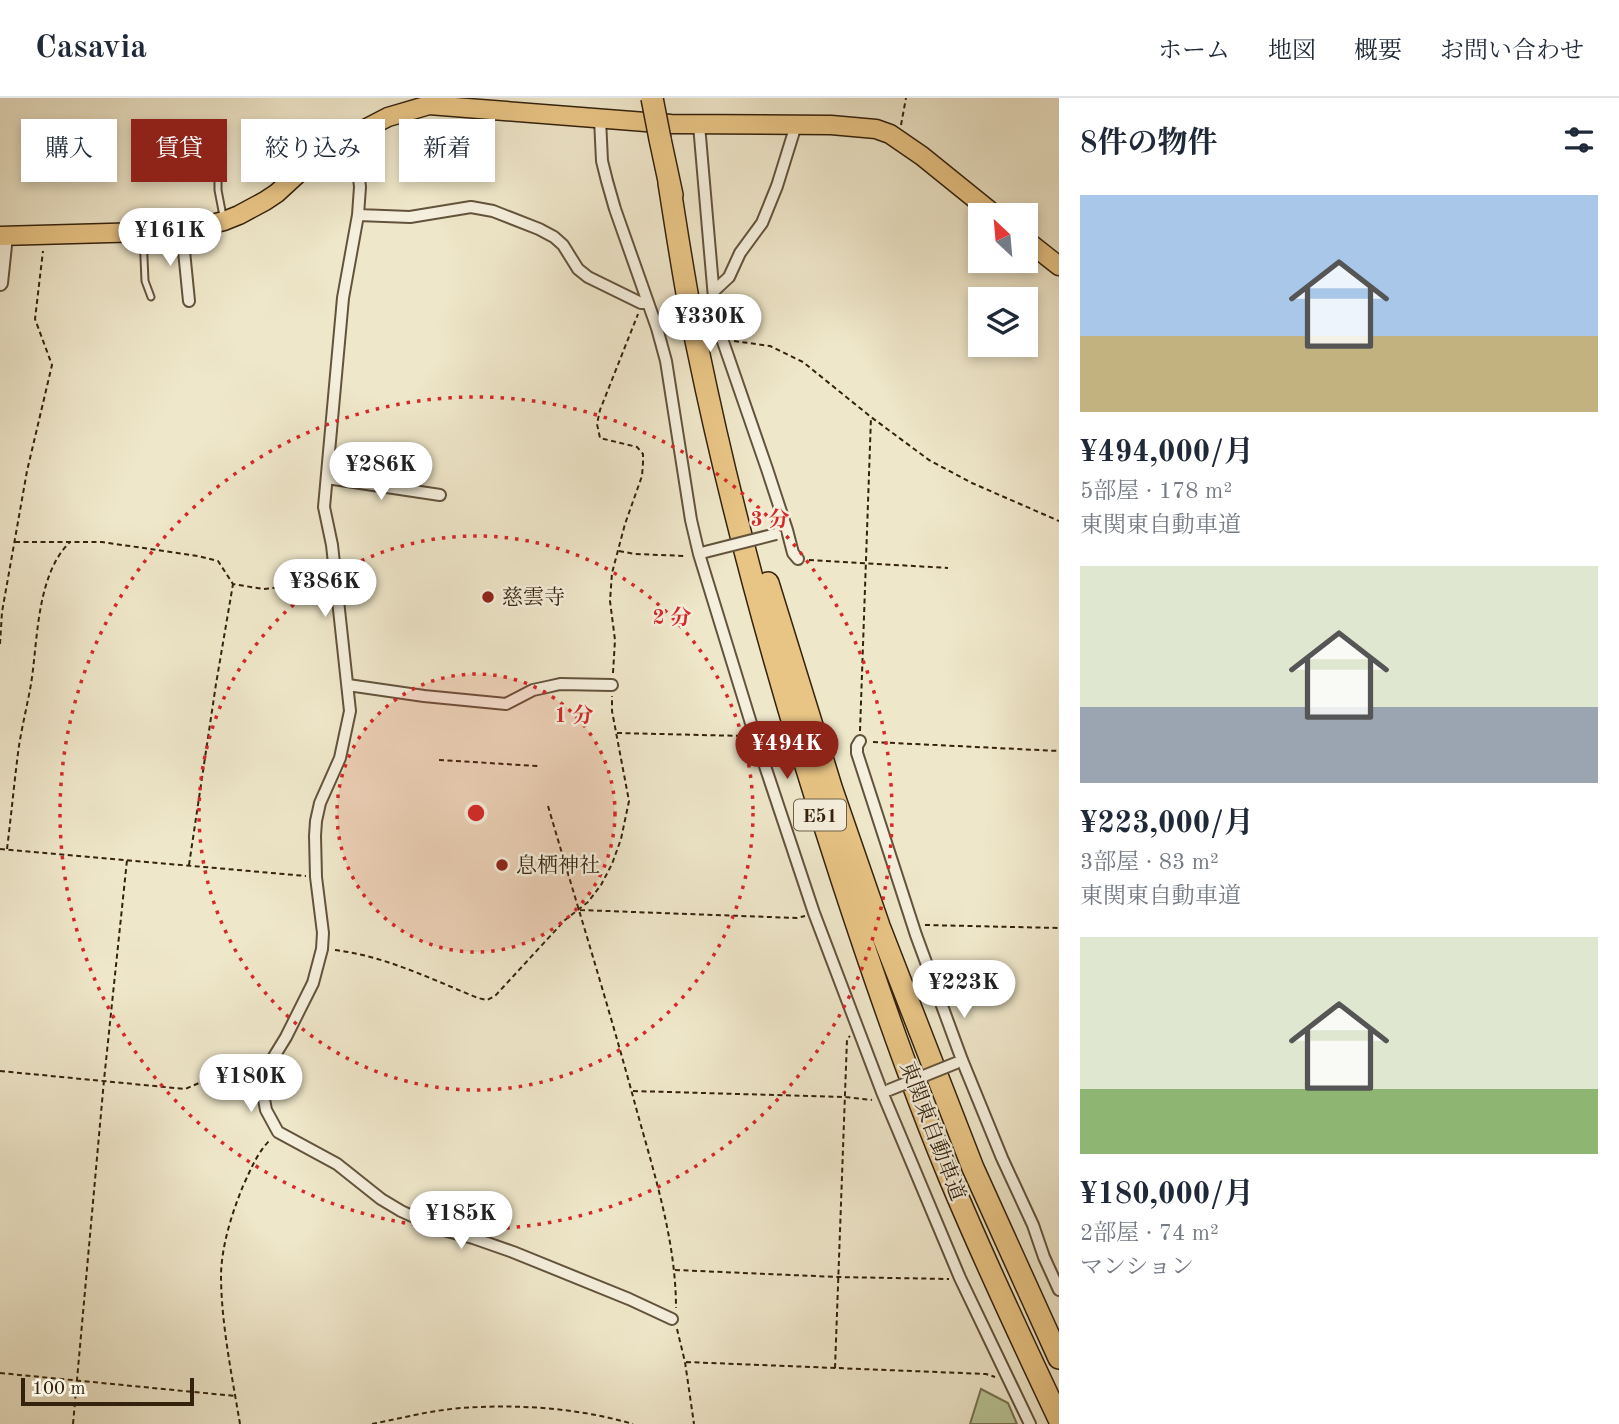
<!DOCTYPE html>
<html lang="ja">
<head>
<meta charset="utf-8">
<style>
  body { margin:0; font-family:"Old Standard TT","Noto Serif JP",serif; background:#f6f6f7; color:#1f2937; height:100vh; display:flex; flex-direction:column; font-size:26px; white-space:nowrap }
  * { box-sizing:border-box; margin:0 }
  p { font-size:23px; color:#747a83 }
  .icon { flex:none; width:38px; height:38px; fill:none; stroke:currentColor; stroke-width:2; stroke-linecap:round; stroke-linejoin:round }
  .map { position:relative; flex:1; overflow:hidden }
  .drawer { display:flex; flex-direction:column; background:#fff; width:560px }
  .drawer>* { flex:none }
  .guide { position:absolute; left:21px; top:21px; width:665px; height:63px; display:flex; gap:14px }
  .needle { width:46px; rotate:334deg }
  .controls { position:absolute; left:968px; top:105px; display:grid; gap:14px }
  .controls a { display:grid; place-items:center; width:70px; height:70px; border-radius:0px; background:#fff; box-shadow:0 4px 10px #0003; font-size:35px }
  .scale { position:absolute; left:21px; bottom:18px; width:173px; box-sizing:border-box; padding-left:7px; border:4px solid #34220d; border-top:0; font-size:19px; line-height:24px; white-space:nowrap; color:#34220d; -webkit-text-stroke:5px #f5efdd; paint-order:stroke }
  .price { position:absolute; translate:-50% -60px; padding:0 16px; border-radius:24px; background:#fff; color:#222; font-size:23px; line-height:46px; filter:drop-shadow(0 2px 4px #0008) }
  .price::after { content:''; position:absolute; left:50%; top:42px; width:21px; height:16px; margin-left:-10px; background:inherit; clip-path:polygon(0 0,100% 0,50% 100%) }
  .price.current { background:#8f2418; color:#fff }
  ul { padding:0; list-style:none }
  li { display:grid; align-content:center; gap:14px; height:371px; padding:0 21px }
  li span { display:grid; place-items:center; height:217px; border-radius:0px; color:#555 }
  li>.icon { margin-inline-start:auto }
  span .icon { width:126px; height:126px; fill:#fffc; stroke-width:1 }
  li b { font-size:30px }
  h2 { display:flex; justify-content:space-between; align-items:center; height:84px; padding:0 21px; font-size:30px }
  .tag { padding:0 24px; border-radius:0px; background:#fff; box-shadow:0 4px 10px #0003; font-size:24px; line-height:63px }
  .tag.current { background:#8f2418; color:#fff }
  header { display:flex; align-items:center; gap:42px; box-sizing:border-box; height:98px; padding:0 35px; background:#fff; border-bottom:2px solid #e0e1e3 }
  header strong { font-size:33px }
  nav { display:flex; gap:38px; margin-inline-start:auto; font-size:24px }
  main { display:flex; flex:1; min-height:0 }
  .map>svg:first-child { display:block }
  .green { fill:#b9c597; stroke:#767452; stroke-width:2 }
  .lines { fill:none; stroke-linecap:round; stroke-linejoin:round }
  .service-casing { stroke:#63533c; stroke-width:9 }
  .minor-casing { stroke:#63533c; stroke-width:14 }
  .tertiary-casing { stroke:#63533c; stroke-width:18 }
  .primary-casing { stroke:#34220d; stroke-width:21 }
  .motorway-casing { stroke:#34220d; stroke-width:24 }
  .path { stroke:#34220d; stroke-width:2; stroke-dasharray:5 3.5; stroke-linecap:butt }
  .service { stroke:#f5efdd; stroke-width:5 }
  .minor { stroke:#f5efdd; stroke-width:10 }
  .tertiary { stroke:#f5efdd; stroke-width:14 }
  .primary { stroke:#e8c485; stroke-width:18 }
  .motorway { stroke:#e8c485; stroke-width:21 }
  .minor-bridge-casing { stroke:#63533c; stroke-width:14; stroke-linecap:butt }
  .motorway-bridge-casing { stroke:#34220d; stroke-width:24; stroke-linecap:butt }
  .minor-bridge { stroke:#f5efdd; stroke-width:10 }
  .motorway-bridge { stroke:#e8c485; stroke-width:21 }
  .ring { fill:none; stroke:#d62828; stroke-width:3.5; stroke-dasharray:3.5 7 }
  .poi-dot { fill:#8f2418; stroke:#f5efdd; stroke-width:2.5 }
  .labels { text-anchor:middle; stroke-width:5; stroke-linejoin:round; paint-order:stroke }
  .shield { fill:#f5efdd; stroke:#6e604b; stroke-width:2 }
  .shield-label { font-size:19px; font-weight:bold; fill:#34220d }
  .poi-label { font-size:21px; fill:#34220d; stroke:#f5efdd; text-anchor:start }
  .street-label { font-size:21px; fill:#34220d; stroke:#f5efdd }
  .centre { fill:#d62828; stroke:#f5efdd; stroke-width:3.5 }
  .ring-label { font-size:21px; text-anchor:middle; font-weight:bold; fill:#d62828; stroke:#f5efdd; stroke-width:5; stroke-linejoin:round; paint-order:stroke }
</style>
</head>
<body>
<header>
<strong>Casavia</strong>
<nav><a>ホーム</a><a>地図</a><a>概要</a><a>お問い合わせ</a></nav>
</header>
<main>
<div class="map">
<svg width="1059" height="1326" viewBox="0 0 1059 1326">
  <rect width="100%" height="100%" fill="#efe7ca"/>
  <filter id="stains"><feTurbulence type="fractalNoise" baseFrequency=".00286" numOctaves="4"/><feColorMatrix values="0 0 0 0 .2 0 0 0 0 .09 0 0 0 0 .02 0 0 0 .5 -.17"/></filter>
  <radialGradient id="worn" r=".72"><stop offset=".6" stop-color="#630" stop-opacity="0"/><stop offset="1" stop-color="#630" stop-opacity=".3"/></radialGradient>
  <path class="green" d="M981 1291 1008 1305 1017 1326H970Z"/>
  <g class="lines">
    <g class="service-casing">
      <path id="service" d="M218 76V92L223 118
        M143 137 145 183 151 199"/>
    </g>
    <g class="minor-casing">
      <path id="minor" d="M600 21 602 63 607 83 615 111 657 230 666 263 691 422 699 456 754 635 814 815 882 994 960 1180 1030 1326
        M699 27 714 200 719 232 767 371 787 432 793 455 798 461
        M347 40 357 62 360 89 358 117 343 200 324 409 332 447 350 613 340 660 320 705 316 723 315 738 316 779 323 835 322 851 313 885 286 939 267 970 261 985 266 1012 278 1034 337 1066 381 1101 401 1113 440 1131 473 1140 513 1154 629 1201 672 1221
        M358 117 410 119 471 109 493 113 539 131 554 139 563 147 578 171 588 179 641 205H648
        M182 133 189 203
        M714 193 729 179 740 155 762 125 777 88 796 27
        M327 380 440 397
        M348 587 424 598 506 606 533 592 547 589 560 586 612 587
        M860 643 857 648V655L916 837 962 962 1002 1060 1033 1127 1044 1159 1059 1192"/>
    </g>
    <g class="tertiary-casing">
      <path id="tertiary" d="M0 185 5 138"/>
    </g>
    <g class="primary-casing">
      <path id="primary" d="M0 138 182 133 224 123 239 117 265 103 277 95 315 60 330 49 388 19 429 7 671 26 831 27 876 31 890 36 922 58 995 117
        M1026 142 1059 168"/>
    </g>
    <g class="motorway-casing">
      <path id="motorway" d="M660 41 672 97
        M669 85C678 141 686 197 698 252 735 431 785 608 842 782 875 883 910 985 951 1083 985 1164 1022 1243 1059 1321
        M768 485 832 692 879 828 973 1070 1059 1260"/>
    </g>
    <path class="path" d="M901 27 906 0
      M734 243 770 248 803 264 871 319 929 362 972 385 1059 423
      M15 444H102L198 458 218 463 233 486 263 491 284 489 323 481
      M619 453 635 456 686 458
      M809 462 948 470
      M0 546 2 514 27 373 52 267 35 221 43 153
      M613 575 615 542 610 503 612 475 625 426 642 378 643 365V356L637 349 600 340 597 326 600 312 638 216
      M860 633 871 319
      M617 635 744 638
      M873 644 1059 653
      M439 662 538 668
      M548 708C577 807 608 906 635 1006 653 1072 676 1141 676 1210
      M0 751 306 778
      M7 751C11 719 14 687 18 655 21 632 27 609 31 586 38 543 36 477 70 444
      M189 767 216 586 233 486
      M580 812 797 820 805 818
      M925 827 1059 830
      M335 852C385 858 431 881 478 900L487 902 495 898 565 822 588 804 601 787 612 766 621 741 629 703 612 613V598
      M0 973 185 991 227 973 231 972 251 980
      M633 993 845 999 872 1002
      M675 1172 837 1179 949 1181
      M677 1231 685 1264 694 1326
      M686 1264 986 1276 995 1279
      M835 1270 847 941 850 938
      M0 1275 235 1298
      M73 1326 104 982 127 762
      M240 1326C232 1278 221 1225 221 1176 222 1146 232 1115 243 1088 251 1071 257 1055 270 1042
      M372 1326C402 1320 432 1312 462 1310 520 1306 578 1310 633 1326"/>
    <use href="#service" class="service"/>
    <use href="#minor" class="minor"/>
    <use href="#tertiary" class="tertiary"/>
    <use href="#primary" class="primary"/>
    <use href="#motorway" class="motorway"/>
    <g class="minor-bridge-casing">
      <path id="minor-bridge" d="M705 454 776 436
        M889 992 956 965"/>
    </g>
    <g class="motorway-bridge-casing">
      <path id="motorway-bridge" d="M652 0 660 41"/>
    </g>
    <use href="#minor-bridge" class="minor-bridge"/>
    <use href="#motorway-bridge" class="motorway-bridge"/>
  </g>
  <circle cx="476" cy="715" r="139" fill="#d62828" fill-opacity=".12"/>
  <g class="ring">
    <circle cx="476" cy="715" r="139"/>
    <circle cx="476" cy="715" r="277"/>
    <circle cx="476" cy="715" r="416"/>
  </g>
  <g class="poi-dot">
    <circle cx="488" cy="499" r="7"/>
    <circle cx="502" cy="767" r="7"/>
  </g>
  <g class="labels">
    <rect class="shield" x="794" y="701.5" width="52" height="31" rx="5"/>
    <g class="shield-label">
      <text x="820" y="724">E51</text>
    </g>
    <g class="poi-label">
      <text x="502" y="506">慈雲寺</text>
      <text x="516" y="774">息栖神社</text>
    </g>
    <g class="street-label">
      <text transform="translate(933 1033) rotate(69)" y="7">東関東自動車道</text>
    </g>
  </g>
  <circle cx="476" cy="715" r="10" class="centre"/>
  <g class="ring-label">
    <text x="770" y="428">3 分</text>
    <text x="672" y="526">2 分</text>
    <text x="574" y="624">1 分</text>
  </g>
  <rect width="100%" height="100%" filter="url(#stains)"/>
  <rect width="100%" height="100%" fill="url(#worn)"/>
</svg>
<div class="controls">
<a><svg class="needle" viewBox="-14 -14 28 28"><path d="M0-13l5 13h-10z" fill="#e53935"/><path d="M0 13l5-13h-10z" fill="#747a83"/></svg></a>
<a><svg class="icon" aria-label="layers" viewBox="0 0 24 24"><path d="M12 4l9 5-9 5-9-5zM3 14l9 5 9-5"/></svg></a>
</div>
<div class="scale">100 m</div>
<b class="price" style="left:170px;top:170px">¥161K</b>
<b class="price" style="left:710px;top:256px">¥330K</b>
<b class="price" style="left:381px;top:404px">¥286K</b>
<b class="price" style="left:325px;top:521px">¥386K</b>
<b class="price current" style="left:787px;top:683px">¥494K</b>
<b class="price" style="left:964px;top:922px">¥223K</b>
<b class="price" style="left:251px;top:1016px">¥180K</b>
<b class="price" style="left:461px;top:1153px">¥185K</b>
<div class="guide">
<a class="tag">購入</a>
<a class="tag current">賃貸</a>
<a class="tag">絞り込み</a>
<a class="tag">新着</a>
</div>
</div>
<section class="drawer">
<h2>8件の物件<svg class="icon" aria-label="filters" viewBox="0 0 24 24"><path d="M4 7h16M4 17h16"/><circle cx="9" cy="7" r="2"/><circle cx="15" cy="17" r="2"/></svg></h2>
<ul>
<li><span style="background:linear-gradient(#a9c7e8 65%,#c2b280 0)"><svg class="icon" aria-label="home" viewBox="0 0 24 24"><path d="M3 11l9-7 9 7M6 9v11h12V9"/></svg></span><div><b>¥494,000/月</b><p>5部屋 · 178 m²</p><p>東関東自動車道</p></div></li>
<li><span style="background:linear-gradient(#dfe7d0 65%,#9aa5b1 0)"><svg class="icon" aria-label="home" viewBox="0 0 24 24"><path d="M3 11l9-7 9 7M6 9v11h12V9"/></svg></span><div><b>¥223,000/月</b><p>3部屋 · 83 m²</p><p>東関東自動車道</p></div></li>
<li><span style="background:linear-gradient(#dfe7d0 70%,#8fb573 0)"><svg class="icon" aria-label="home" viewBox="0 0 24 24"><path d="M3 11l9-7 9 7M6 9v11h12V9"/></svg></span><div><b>¥180,000/月</b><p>2部屋 · 74 m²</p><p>マンション</p></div></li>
</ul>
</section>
</main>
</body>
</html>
